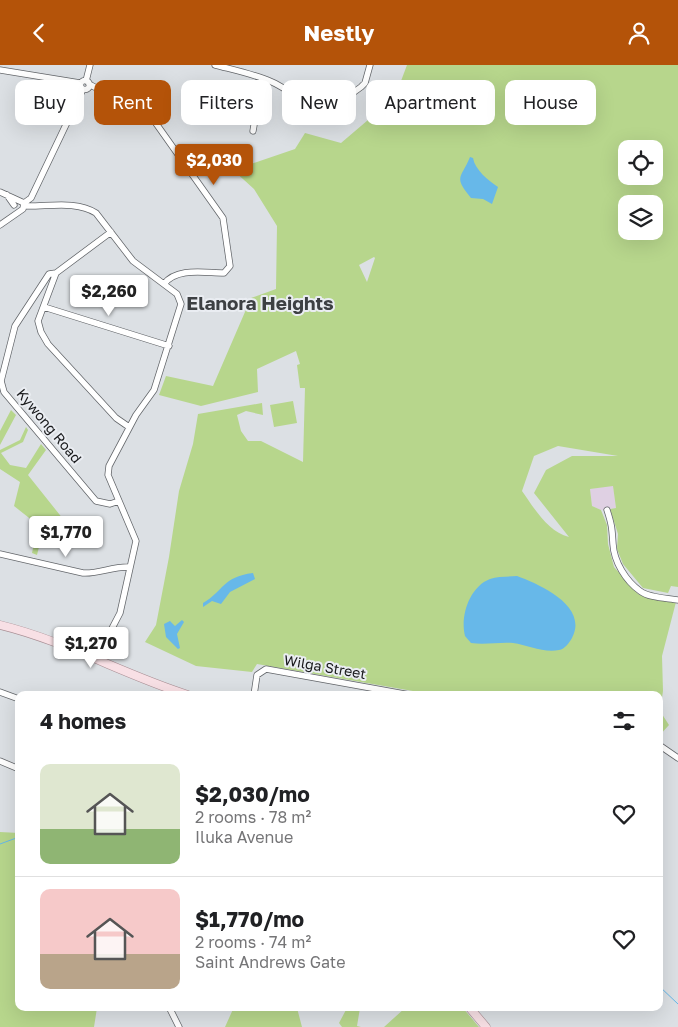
<!DOCTYPE html>
<html lang="en">
<head>
<meta charset="utf-8">
<style>
  body { margin:0; font-family:"Golos Text",sans-serif; background:#f2f2f2; color:#202124; height:100vh; display:flex; flex-direction:column; font-size:19px; white-space:nowrap }
  * { box-sizing:border-box; margin:0 }
  p { font-size:16px; color:#757577 }
  .icon { flex:none; width:28px; height:28px; fill:none; stroke:currentColor; stroke-width:2; stroke-linecap:round; stroke-linejoin:round }
  .map { position:relative; flex:1; overflow:hidden }
  .panel { position:absolute; left:15px; top:626px; width:648px; height:320px; display:flex; flex-direction:column; background:#fff; border-radius:10px; box-shadow:0 5px 20px #0002 }
  .panel>* { flex:none }
  .guide { position:absolute; left:15px; top:15px; width:649px; height:45px; display:flex; gap:10px }
  .buttons { position:absolute; left:618px; top:75px; display:grid; gap:10px }
  .buttons a { display:grid; place-items:center; width:45px; height:45px; border-radius:10px; background:#fff; box-shadow:0 5px 20px #0002; font-size:25px }
  .price { position:absolute; translate:-50% -42px; padding:0 11px; border-radius:5px; background:#fff; color:#222; font-size:16px; line-height:32px; filter:drop-shadow(0 1px 2px #0008) }
  .price::after { content:''; position:absolute; left:50%; top:30px; width:15px; height:11px; margin-left:-8px; background:inherit; clip-path:polygon(0 0,100% 0,50% 100%) }
  .price.current { background:#b45309; color:#fff }
  ul { padding:0; list-style:none }
  li { display:flex; align-items:center; gap:15px; height:125px; padding:0 25px }
  li+li { border-top:1px solid #e0e0e0 }
  li span { display:grid; place-items:center; flex:none; width:140px; height:100px; border-radius:10px; color:#555 }
  li>.icon { margin-inline-start:auto }
  span .icon { width:60px; height:60px; fill:#fffc; stroke-width:1 }
  li b { font-size:21px }
  h2 { display:flex; justify-content:space-between; align-items:center; height:60px; padding:0 25px; font-size:21px }
  .chip { padding:0 18px; border-radius:10px; background:#fff; box-shadow:0 5px 20px #0002; font-size:18px; line-height:45px }
  .chip.current { background:#b45309; color:#fff }
  header { display:flex; justify-content:space-between; align-items:center; height:65px; padding:0 25px; background:#b45309; color:#fff; font-size:22px; font-weight:700 }
  .map>svg:first-child { display:block }
  .industrial { fill:#dfd0e3 }
  .green { fill:#b7d68c; fill-rule:evenodd }
  .water { fill:#67b8e9 }
  .lines { fill:none; stroke-linecap:round; stroke-linejoin:round }
  .stream { stroke:#67b8e9; stroke-width:1 }
  .minor-casing { stroke:#63666a; stroke-width:7 }
  .major-casing { stroke:#a78d93; stroke-width:9 }
  .minor { stroke:#fff; stroke-width:5.5 }
  .major { stroke:#f8e0e5; stroke-width:8 }
  .labels { text-anchor:middle; stroke-width:4; stroke-linejoin:round; paint-order:stroke }
  .street-label { font-size:14px; fill:#191a1c; stroke:#eaedf2 }
  .district-label { font-size:19px; font-weight:bold; fill:#3d4043; stroke:#eaedf2 }
</style>
</head>
<body>
<header><svg class="icon" aria-label="back" viewBox="0 0 24 24"><path d="M15 5l-7 7 7 7"/></svg>Nestly<svg class="icon" aria-label="person" viewBox="0 0 24 24"><circle cx="12" cy="8" r="4"/><path d="M4 21q1-7 8-7t8 7"/></svg></header>
<div class="map">
<svg width="678" height="962" viewBox="0 0 678 962">
  <rect width="100%" height="100%" fill="#dce0e4"/>
  <path class="industrial" d="M613 420 616 443 601 445 592 441 590 424Z"/>
  <path class="green" d="M407 0H678V522L671 521 668 528 643 523 623 499 617 484 618 469 610 444 616 443 613 421 590 424 592 441 601 445 607 460 608 479 614 502 638 529 676 537 662 591 663 626 660 646 669 660 659 671V630H436L257 599 252 607 196 601 145 577 156 560 169 492 179 426 193 379 198 349 262 338 263 350 246 346 237 350 241 366 248 376H261L303 397 305 323H300L297 300 300 299 296 286 257 304 258 327 201 341 159 330 166 311 213 321 251 233 276 224 277 161 254 124 233 105 295 84 305 68 341 78 395 32ZM626 84H654V111H626ZM626 139H654V166H626ZM374 192 375 193 367 217 359 200ZM558 381 618 391H572L546 405 534 428 569 472C548 467 534 443 522 426L534 391Z
    M293 336 297 358 274 362 270 340Z
    M11 345 16 350 0 380V366Z
    M26 362 28 365 23 377 1 388 10 400 26 403 41 379 46 385 28 410 75 469 44 462 37 490 32 488 38 460 14 441 20 417 0 404V385L20 375Z
    M0 767 19 768V942L97 943 94 962H0Z
    M234 942 297 943 302 962H225Z
    M347 943H360L357 961 361 962H342L339 958Z
    M405 943H463L479 962H384Z"/>
  <path class="water" d="M470 92 473 93C475 105 488 115 498 122L492 139 483 134 471 133C453 111 461 114 470 92Z
    M253 508 255 514 230 527 221 539 212 536 203 542V538C224 526 222 512 253 508Z
    M517 511C539 519 589 541 572 573 569 578 565 584 559 585 543 588 528 580 513 578 499 577 485 580 471 578L465 571C460 552 469 522 490 514 498 511 508 512 517 511Z
    M182 555 184 557 177 569 180 583 178 584 166 572 164 559 170 556 175 561Z"/>
  <g class="lines">
    <path class="stream" d="M0 779 19 772
      M659 921 678 939"/>
    <g class="minor-casing">
      <path id="minor" d="M215 0C234 5 254 9 272 17 290 25 312 45 332 43L361 22 365 18 370 0
        M0 5 80 18
        M80.5 20a4.5 4.5 0 1 1 9 0a4.5 4.5 0 1 1-9 0Z
        M86 16 90 0
        M89 19 149 52 155 57 223 153 230 201 224 208C205 208 177 202 164 219
        M253 66 262 13
        M0 127 24 138
        M7 130 14 140
        M24 138 31 133 83 24
        M24 141C47 142 76 135 96 148L133 196 177 229 181 239 154 325 136 350 109 401 108 410 136 476 120 548 96 594
        M0 160 23 144 24 138
        M111 167 56 208 49 209 15 261 1 316 4 327 96 436 110 439 119 436
        M56 208 38 256 41 267 48 279 116 353 129 362
        M44 242 169 281
        M607 445C612 460 612 464 613 479 614 497 626 516 640 526 649 533 666 533 678 535
        M0 489 83 508C99 509 113 501 130 502
        M0 627 19 634
        M254 630 257 610 266 604 410 630
        M659 680 678 693
        M0 696 19 704
        M169 942 179 962"/>
    </g>
    <g class="major-casing">
      <path id="major" d="M0 560C66 576 124 610 188 630
        M469 942 486 962"/>
    </g>
    <use href="#minor" class="minor"/>
    <use href="#major" class="major"/>
  </g>
  <g class="labels">
    <g class="street-label">
      <text transform="translate(49 361) rotate(50)" y="5">Kywong Road</text>
      <text transform="translate(325 602) rotate(10)" y="5">Wilga Street</text>
    </g>
    <g class="district-label">
      <text x="260" y="245">Elanora Heights</text>
    </g>
  </g>
</svg>
<div class="buttons">
<a><svg class="icon" aria-label="locate" viewBox="0 0 24 24"><circle cx="12" cy="12" r="6"/><path d="M12 2v4M12 18v4M2 12h4M18 12h4"/></svg></a>
<a><svg class="icon" aria-label="layers" viewBox="0 0 24 24"><path d="M12 4l9 5-9 5-9-5zM3 14l9 5 9-5"/></svg></a>
</div>
<b class="price current" style="left:214px;top:121px">$2,030</b>
<b class="price" style="left:109px;top:252px">$2,260</b>
<b class="price" style="left:66px;top:493px">$1,770</b>
<b class="price" style="left:91px;top:604px">$1,270</b>
<div class="guide">
<a class="chip">Buy</a>
<a class="chip current">Rent</a>
<a class="chip">Filters</a>
<a class="chip">New</a>
<a class="chip">Apartment</a>
<a class="chip">House</a>
</div>
<section class="panel">
<h2>4 homes<svg class="icon" aria-label="filters" viewBox="0 0 24 24"><path d="M4 7h16M4 17h16"/><circle cx="9" cy="7" r="2"/><circle cx="15" cy="17" r="2"/></svg></h2>
<ul>
<li><span style="background:linear-gradient(#dfe7d0 65%,#8fb573 0)"><svg class="icon" aria-label="home" viewBox="0 0 24 24"><path d="M3 11l9-7 9 7M6 9v11h12V9"/></svg></span><div><b>$2,030/mo</b><p>2 rooms · 78 m²</p><p>Iluka Avenue</p></div><svg class="icon" aria-label="heart" viewBox="0 0 24 24"><path d="M12 20l-8-8c-3-5 5-10 8-4 3-6 11-1 8 4z"/></svg></li>
<li><span style="background:linear-gradient(#f6c9c9 65%,#b9a48a 0)"><svg class="icon" aria-label="home" viewBox="0 0 24 24"><path d="M3 11l9-7 9 7M6 9v11h12V9"/></svg></span><div><b>$1,770/mo</b><p>2 rooms · 74 m²</p><p>Saint Andrews Gate</p></div><svg class="icon" aria-label="heart" viewBox="0 0 24 24"><path d="M12 20l-8-8c-3-5 5-10 8-4 3-6 11-1 8 4z"/></svg></li>
</ul>
</section>
</div>
</body>
</html>
